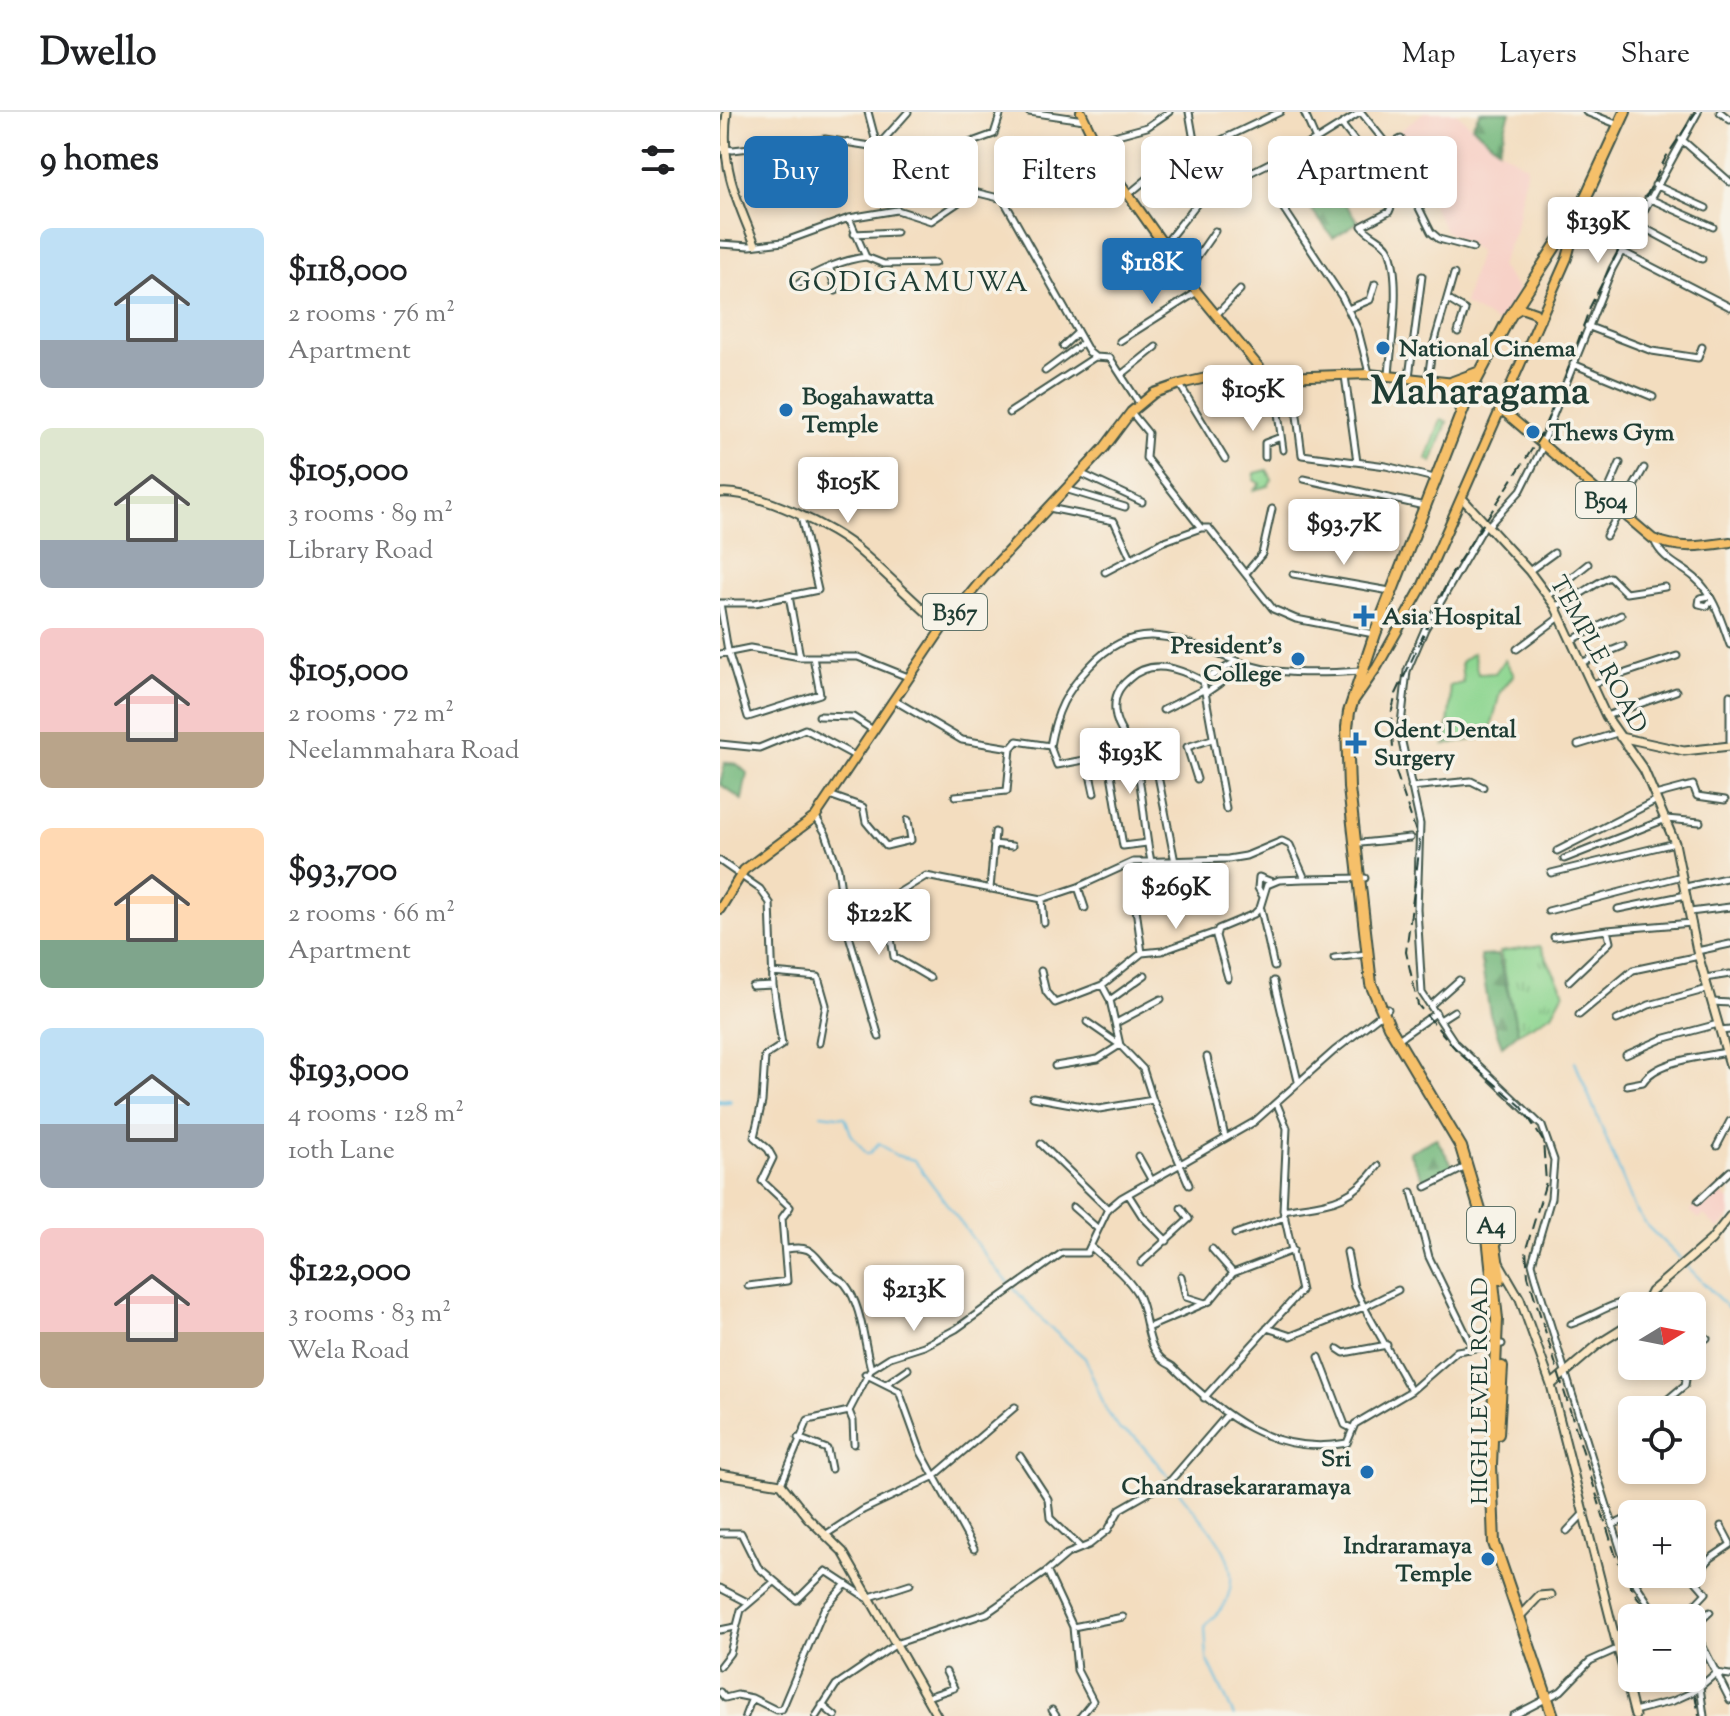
<!DOCTYPE html>
<html lang="en">
<head>
<meta charset="utf-8">
<style>
  body { margin:0; font-family:"Sorts Mill Goudy",serif; background:#f2f2f2; color:#202124; height:100vh; display:flex; flex-direction:column; font-size:30px; white-space:nowrap }
  * { box-sizing:border-box; margin:0 }
  p { font-size:26px; color:#757577 }
  .icon { flex:none; width:44px; height:44px; fill:none; stroke:currentColor; stroke-width:2; stroke-linecap:round; stroke-linejoin:round }
  .map { position:relative; flex:1; overflow:hidden }
  .sheet { display:flex; flex-direction:column; background:#fff; width:720px }
  .sheet>* { flex:none }
  .top-card { position:absolute; left:24px; top:24px; width:760px; height:72px; display:flex; gap:16px }
  .needle { width:52px; rotate:80deg }
  .buttons { position:absolute; left:898px; top:1180px; display:grid; gap:16px }
  .buttons a { display:grid; place-items:center; width:88px; height:88px; border-radius:12px; background:#fff; box-shadow:0 4px 12px #0003; font-size:40px }
  .price { position:absolute; translate:-50% -68px; padding:0 18px; border-radius:8px; background:#fff; color:#222; font-size:26px; line-height:52px; filter:drop-shadow(0 2px 4px #0008) }
  .price::after { content:''; position:absolute; left:50%; top:48px; width:24px; height:18px; margin-left:-12px; background:inherit; clip-path:polygon(0 0,100% 0,50% 100%) }
  .price.selected { background:#1f6fb2; color:#fff }
  ul { padding:0; list-style:none }
  li { display:flex; align-items:center; gap:24px; height:200px; padding:0 40px }
  li span { display:grid; place-items:center; flex:none; width:224px; height:160px; border-radius:12px; color:#555 }
  li>.icon { margin-inline-start:auto }
  span .icon { width:96px; height:96px; fill:#fffc; stroke-width:1 }
  li b { font-size:34px }
  h2 { display:flex; justify-content:space-between; align-items:center; height:96px; padding:0 40px; font-size:34px }
  .pill { padding:0 28px; border-radius:12px; background:#fff; box-shadow:0 4px 12px #0003; font-size:28px; line-height:72px }
  .pill.selected { background:#1f6fb2; color:#fff }
  header { display:flex; align-items:center; gap:48px; box-sizing:border-box; height:112px; padding:0 40px; background:#fff; border-bottom:2px solid #e0e0e0 }
  header strong { font-size:38px }
  nav { display:flex; gap:44px; margin-inline-start:auto; font-size:28px }
  main { display:flex; flex:1; min-height:0 }
  .map>svg:first-child { display:block }
  .built { fill:#f7d1c7 }
  .grass { fill:#8ed691; stroke:#568a62; stroke-width:2 }
  .forest { fill:url(#forest-firs); stroke:#487a58; stroke-width:2 }
  .park { fill:url(#park-tufts); stroke:#568a62; stroke-width:2 }
  .lines { fill:none; stroke-linecap:round; stroke-linejoin:round }
  .stream { stroke:#61bcdf; stroke-width:2 }
  .canal { stroke:#61bcdf; stroke-width:5 }
  .street-casing { stroke:#3f5549; stroke-width:9 }
  .secondary-casing { stroke:#3f5549; stroke-width:11 }
  .primary-casing { stroke:#3f5549; stroke-width:12 }
  .highway-casing { stroke:#3f5549; stroke-width:14 }
  .street { stroke:#fff; stroke-width:5 }
  .secondary { stroke:#fbe6c4; stroke-width:7 }
  .primary { stroke:#f6c06b; stroke-width:8 }
  .highway { stroke:#f6c06b; stroke-width:10 }
  .rail { stroke:#1f3d34; stroke-width:2; stroke-dasharray:12 6; stroke-linecap:butt }
  .poi-dot { fill:#1f6fb2; stroke:#f7f3e8; stroke-width:3 }
  .labels { text-anchor:middle; stroke-width:7; stroke-linejoin:round; paint-order:stroke }
  .shield { fill:#f7f3e8; stroke:#60746a; stroke-width:2 }
  .shield-label { font-size:22px; font-weight:bold; fill:#1f3d34 }
  .poi-label { font-size:24px; font-weight:bold; fill:#1f3d34; stroke:#f7f3e8; text-anchor:start }
  .street-label { font-size:24px; fill:#1f3d34; stroke:#f7f3e8 }
  .quarter-label { font-size:28px; letter-spacing:2px; fill:#1f3d34; stroke:#f7f3e8 }
  .town-label { font-size:40px; font-weight:bold; fill:#1f3d34; stroke:#f7f3e8 }
</style>
</head>
<body>
<header>
<strong>Dwello</strong>
<nav><a>Map</a><a>Layers</a><a>Share</a></nav>
</header>
<main>
<section class="sheet">
<h2>9 homes<svg class="icon" aria-label="filters" viewBox="0 0 24 24"><path d="M4 7h16M4 17h16"/><circle cx="9" cy="7" r="2"/><circle cx="15" cy="17" r="2"/></svg></h2>
<ul>
<li><span style="background:linear-gradient(#bfe0f5 70%,#9aa5b1 0)"><svg class="icon" aria-label="home" viewBox="0 0 24 24"><path d="M3 11l9-7 9 7M6 9v11h12V9"/></svg></span><div><b>$118,000</b><p>2 rooms · 76 m²</p><p>Apartment</p></div></li>
<li><span style="background:linear-gradient(#dfe7d0 70%,#9aa5b1 0)"><svg class="icon" aria-label="home" viewBox="0 0 24 24"><path d="M3 11l9-7 9 7M6 9v11h12V9"/></svg></span><div><b>$105,000</b><p>3 rooms · 89 m²</p><p>Library Road</p></div></li>
<li><span style="background:linear-gradient(#f6c9c9 65%,#b9a48a 0)"><svg class="icon" aria-label="home" viewBox="0 0 24 24"><path d="M3 11l9-7 9 7M6 9v11h12V9"/></svg></span><div><b>$105,000</b><p>2 rooms · 72 m²</p><p>Neelammahara Road</p></div></li>
<li><span style="background:linear-gradient(#ffd9b3 70%,#7fa58c 0)"><svg class="icon" aria-label="home" viewBox="0 0 24 24"><path d="M3 11l9-7 9 7M6 9v11h12V9"/></svg></span><div><b>$93,700</b><p>2 rooms · 66 m²</p><p>Apartment</p></div></li>
<li><span style="background:linear-gradient(#bfe0f5 60%,#9aa5b1 0)"><svg class="icon" aria-label="home" viewBox="0 0 24 24"><path d="M3 11l9-7 9 7M6 9v11h12V9"/></svg></span><div><b>$193,000</b><p>4 rooms · 128 m²</p><p>10th Lane</p></div></li>
<li><span style="background:linear-gradient(#f6c9c9 65%,#b9a48a 0)"><svg class="icon" aria-label="home" viewBox="0 0 24 24"><path d="M3 11l9-7 9 7M6 9v11h12V9"/></svg></span><div><b>$122,000</b><p>3 rooms · 83 m²</p><p>Wela Road</p></div></li>
</ul>
</section>
<div class="map">
<svg width="1010" height="1604" viewBox="0 0 1010 1604">
  <defs>
    <pattern id="forest-firs" width="22" height="20" patternUnits="userSpaceOnUse" patternTransform="scale(2)"><rect width="22" height="20" fill="#72b77b"/><path d="M5 1l3.5 6h-7zM16 11l3.5 6h-7z" fill="#5d9666"/></pattern>
    <pattern id="park-tufts" width="24" height="20" patternUnits="userSpaceOnUse" patternTransform="scale(2)"><rect width="24" height="20" fill="#8ed691"/><path d="M3 7l-1-3M5 7V3M7 7l1-3M15 17l-1-3M17 17v-4M19 17l1-3" fill="none" stroke="#73af77"/></pattern>
  </defs>
  <rect width="100%" height="100%" fill="#f7f3e8"/>
  <filter id="ink" filterUnits="userSpaceOnUse"><feTurbulence type="fractalNoise" baseFrequency=".0125" numOctaves="2"/><feDisplacementMap in="SourceGraphic" scale="16" xChannelSelector="R" yChannelSelector="G"/><feConvolveMatrix kernelMatrix="1 2 1 2 8 2 1 2 1" color-interpolation-filters="sRGB"/></filter>
  <filter id="wash" filterUnits="userSpaceOnUse"><feTurbulence type="fractalNoise" baseFrequency=".006" numOctaves="4" result="noise"/><feDisplacementMap in="SourceGraphic" scale="32" xChannelSelector="R" yChannelSelector="G"/><feGaussianBlur stdDeviation="1.8" result="paint"/><feColorMatrix in="noise" values="0 0 0 0 0 0 0 0 0 0 0 0 0 0 0 0 0 1.4 0 .05"/><feComposite in="paint" operator="in"/></filter>
  <g filter="url(#wash)">
    <rect width="100%" height="100%" fill="#f3ddbf"/>
    <path class="built" d="M704 0H735L779 37 807 54 796 115 780 154 798 178 778 211 744 192 759 139 725 119 677 21Z
      M996 1076 1010 1089V1103L999 1118 984 1103 979 1107 970 1099Z"/>
    <path class="grass" d="M547 358 552 367 548 374 534 378 540 372 534 368 535 361Z
      M753 541 758 562 775 561 785 548 794 563 780 580 769 625 725 633 728 630C725 609 734 595 729 574L743 571 741 550Z"/>
    <path class="forest" d="M760 0H790L779 37 752 14Z
      M631 49 636 54 601 72 589 63 572 61 589 50Z
      M613 84 624 90 638 110 613 126 592 98Z
      M5 650 17 652 27 661 22 688 0 672Z
      M778 843 798 921 782 934 770 902 760 844Z
      M716 1026 734 1056 703 1068 689 1040Z"/>
    <path class="park" d="M721 308 727 310 712 350 707 347Z
      M820 834 844 880 832 902 798 921 780 840Z"/>
    <g class="lines">
      <path class="stream" d="M855 950 915 1097 928 1115 963 1149
        M101 1002 125 1005 131 1022 146 1041H150L159 1031 175 1043 194 1048 271 1151 325 1211 365 1246 386 1298 400 1318 415 1325 449 1365
        M967 1154 1010 1198
        M454 1372C477 1408 529 1444 505 1491 500 1501 490 1506 485 1515L487 1547 514 1604"/>
      <path class="canal" d="M0 989H9"/>
    </g>
  </g>
  <g filter="url(#ink)">
    <g class="lines">
      <g class="street-casing">
        <path id="street" d="M148 0 157 34
          M309 0 364 8
          M469 0 476 40 492 78
          M584 0 596 28
          M641 0 668 34 681 27
          M866 0 899 13
          M1000 0 1010 8
          M623 14 651 50 672 93 669 100 642 114C649 124 664 127 669 138 682 169 671 231 669 264
          M961 27 1010 70
          M375 29 427 15 449 0
          M668 34 711 120 719 127 753 136
          M0 36 13 38 105 27 157 35 188 0
          M476 40 560 0
          M219 42 274 22 281 0
          M935 73 986 96
          M409 82 438 58
          M928 86 993 115
          M283 87 369 240 375 245 390 246 419 291
          M560 91 622 185 638 218 649 261
          M129 106 146 145 164 152 215 151
          M915 111 982 147
          M134 122 176 120
          M0 132 30 134 63 130 129 106 177 98 211 109 254 80 283 87 285 75 384 48
          M444 133 483 84 596 28 641 0
          M901 139 1010 195
          M110 157 116 179
          M465 162 495 119
          M78 172C95 159 126 147 146 145
          M727 187 745 198 738 220
          M628 197 650 188 655 172
          M496 203 520 178
          M867 214 932 239 978 246 982 235
          M400 229 477 180
          M343 234 357 221
          M853 252 933 285
          M325 259 363 231
          M401 263 436 235
          M553 264 563 338
          M625 264 637 350
          M572 265 582 343 666 354 714 366
          M689 265 702 164
          M708 267 712 238 734 162
          M460 273 505 347
          M411 300 428 321 426 346 481 416H489L553 497 576 507 654 522
          M289 301 375 245
          M822 331 892 157 978 0
          M545 345V331L561 325
          M360 361 422 390
          M584 367 704 394
          M345 377 405 395
          M885 385 900 351
          M329 396 394 409 411 446
          M81 405 98 478 35 491H0L8 539 28 605 100 582 93 545
          M765 413 705 517 687 559 680 621 700 712 697 797 702 881 735 931 822 1014 834 1048 831 1086 812 1151 816 1166 907 1458 938 1506
          M768 414 801 378 823 334
          M886 424 924 356
          M934 428C942 448 960 453 975 466 994 482 1002 511 1010 533
          M809 459 834 441
          M385 460 442 430 481 416
          M527 460 542 442 552 397
          M573 462 670 479
          M69 484 80 545
          M828 484 868 452
          M989 484 980 486 979 492 987 494 991 489
          M835 494C857 488 870 473 890 465L906 481 945 475
          M852 528 901 503
          M797 537 840 505
          M0 542 30 536 80 545H138L188 565
          M863 550 903 534
          M872 572 957 544
          M486 581 526 553
          M1010 583V629
          M174 588 242 628 291 636 297 629 330 634C336 600 346 579 370 554 430 488 486 550 556 559 583 562 613 561 641 559
          M443 598 485 577
          M99 604 133 605 153 618
          M886 604 956 579
          M0 632 39 636 85 617 135 644
          M858 633 897 621
          M330 634 337 653 412 639
          M388 644 403 734 427 731
          M413 645 431 641 434 643 455 750
          M367 648 374 681
          M477 667 467 635 492 627
          M691 675 751 669 763 675
          M935 683 973 673 977 684 1005 688
          M112 684 143 695 146 710 166 734 191 728 188 708
          M235 684 287 679 291 636
          M506 697 483 569 517 549
          M96 705 106 722 118 756 125 810 159 925
          M641 731 690 726
          M273 732 292 734
          M837 739 937 688
          M844 747 946 707 980 710
          M0 749 40 777 50 791 53 873 62 933 45 944 42 990 34 1025 48 1037 53 1046 42 1069 70 1095 62 1106 67 1169 28 1174
          M431 749C423 714 424 673 412 639 407 625 396 615 395 599 394 585 398 576 409 567 431 546 458 556 483 569
          M831 761 955 731
          M412 767 422 841
          M358 775 365 796
          M966 775 1010 765
          M270 777 275 720
          M542 783 538 776 539 765 552 770
          M322 787 324 811
          M165 789 174 845 210 866
          M541 797 554 855
          M898 797 966 783
          M124 799 165 789 206 764 322 787 358 775 413 750 508 747 526 744 562 729 570 733 585 767 645 766
          M828 799 962 764
          M970 800 1010 795
          M834 825 887 818
          M977 839 1010 832
          M614 846 646 842
          M321 859 326 880 335 891 382 873 422 841 442 839 496 820
          M52 861 98 865 106 893 99 931
          M508 866 496 824 498 817 534 802 540 796 547 773 559 768 584 767
          M985 866 1010 862
          M554 869 578 969
          M849 869 890 830 887 818 972 811
          M382 873 390 888 400 933 423 957 433 988 469 1073
          M32 874 53 873
          M390 888 425 863
          M992 890 1010 891
          M711 893 739 868
          M859 903 913 858 979 844
          M720 908 734 899
          M897 908 929 893 988 877
          M396 911 441 887
          M1000 919 1010 918
          M677 928 716 901
          M906 943 942 927 998 912
          M487 945 505 1025
          M335 954 378 947 400 933 367 910
          M907 973 923 970C937 948 982 945 1006 940
          M313 985 379 997 433 988
          M321 1032 388 1097
          M997 1034 1010 1009
          M418 1044 432 1069
          M706 1075 748 1054
          M692 1080 709 1145 752 1234
          M408 1082 422 1104 447 1129
          M978 1089 1010 1059
          M353 1095 377 1116
          M563 1098C609 1090 628 1093 658 1054
          M515 1122 565 1105
          M371 1135C387 1149 406 1163 417 1181 431 1206 422 1240 452 1254 501 1303 554 1345 627 1331L635 1312 691 1279 737 1239 782 1232
          M67 1137C94 1132 93 1144 111 1161 115 1166 121 1167 125 1172 142 1193 144 1232 151 1257
          M492 1137 513 1161
          M627 1140 634 1175 644 1195 678 1178
          M421 1151 469 1107 461 1096
          M461 1164 466 1185 485 1191
          M851 1212C880 1202 893 1187 926 1188
          M427 1216 490 1189 513 1161 573 1138
          M547 1216 571 1224 644 1195 691 1279
          M972 1235 987 1226
          M618 1237 624 1241 667 1233
          M599 1245 625 1313 631 1316
          M145 1262 179 1279 201 1340 254 1437
          M166 1272 188 1257
          M484 1286 581 1179 563 1098 567 1016 557 992
          M935 1298 965 1273 966 1267 957 1254
          M129 1299 151 1257 170 1245 204 1234 236 1217 342 1141H367L388 1097 401 1086 534 1010 614 939 668 897
          M129 1299 133 1309 134 1332
          M78 1326 107 1337 111 1357
          M300 1344 328 1387 330 1406 359 1434
          M61 1372 88 1308 129 1299
          M917 1402 932 1395
          M893 1413 912 1404
          M1001 1414 1010 1431
          M847 1419 865 1400
          M0 1421H21L38 1455 77 1488 106 1459 147 1486 190 1472
          M105 1423 143 1398 213 1365 295 1295
          M0 1476 27 1490
          M970 1506 969 1499 986 1481 973 1466 991 1446 1010 1433
          M972 1513 1010 1588
          M353 1515 403 1505
          M973 1516 990 1500
          M0 1518 15 1515
          M0 1554 10 1541 21 1498 54 1470
          M972 1556 980 1575 984 1604
          M906 1572 926 1566
          M0 1580 5 1586 17 1583 32 1586
          M207 1585 234 1576 226 1560
          M102 1593 115 1604
          M332 1598 336 1604
          M914 1599 953 1589 975 1579 996 1561 1010 1563
          M25 1604 32 1586 56 1598 62 1597 104 1497 126 1472
          M96 1604 116 1573 178 1531 267 1501 327 1459
          M361 1604 373 1589 357 1558 353 1515 327 1459 347 1442 369 1433 388 1418 400 1397 451 1368 507 1303
          M793 1604 841 1579 870 1549 897 1537"/>
      </g>
      <g class="secondary-casing">
        <path id="secondary" d="M7 0C0 51 15 85 35 132
          M0 381C36 378 114 415 141 440 169 464 195 491 223 515
          M742 386 809 459 835 494 886 604 924 658 955 731 977 839 1010 953
          M900 625 964 639 1010 634
          M778 1149 800 1187 831 1273 915 1604
          M924 1194 931 1180 991 1128 1010 1104
          M831 1273 880 1231 912 1211
          M0 1362 61 1372 88 1406 123 1440 217 1604
          M801 1503 819 1484 831 1483"/>
      </g>
      <g class="primary-casing">
        <path id="primary" d="M361 0 384 48 477 180 543 260 563 265 649 262 754 273
          M793 201 801 196 815 201 820 208
          M781 297 933 427C960 438 983 434 1010 430
          M635 587 657 555 702 475 847 146 860 99
          M0 797 24 758 95 705 223 515 264 465 384 336 411 300 434 281 460 272 495 264 529 266 541 259"/>
      </g>
      <g class="highway-casing">
        <path id="highway" d="M733 270 760 260
          M731 275 742 300
          M772 1115 780 1167
          M778 1322 782 1255
          M833 1604 774 1431 771 1353 777 1207 768 1125 741 1035 669 914 651 872 629 676 627 615 629 600 655 522 749 282 789 206 863 91 905 0"/>
      </g>
      <use href="#street" class="street"/>
      <use href="#secondary" class="secondary"/>
      <use href="#primary" class="primary"/>
      <use href="#highway" class="highway"/>
      <path class="rail" d="M933 1506 915 1482 896 1445 808 1164 806 1137 826 1070 823 1029 802 995 738 940 698 893 686 840 700 732 674 654 671 602 676 582 734 457 818 328 841 278 870 195 946 45 976 0
        M972 1566 979 1604"/>
    </g>
  </g>
  <g class="poi-dot">
    <circle cx="663" cy="236" r="8"/>
    <circle cx="66" cy="298" r="8"/>
    <circle cx="813" cy="320" r="8"/>
    <path d="M640 492h8v8h8v8h-8v8h-8v-8h-8v-8h8z"/>
    <circle cx="578" cy="547" r="8"/>
    <path d="M632 619h8v8h8v8h-8v8h-8v-8h-8v-8h8z"/>
    <circle cx="647" cy="1360" r="8"/>
    <circle cx="768" cy="1447" r="8"/>
  </g>
  <g class="labels">
    <g class="shield">
      <rect x="856" y="370" width="60" height="36" rx="6"/>
      <rect x="203" y="482" width="64" height="36" rx="6"/>
      <rect x="747" y="1095" width="48" height="36" rx="6"/>
    </g>
    <g class="shield-label">
      <text x="886" y="396">B504</text>
      <text x="235" y="508">B367</text>
      <text x="771" y="1121">A4</text>
    </g>
    <g class="poi-label">
      <text x="679" y="244">National Cinema</text>
      <text x="82" y="292">Bogahawatta<tspan x="82" dy="28">Temple</tspan></text>
      <text x="829" y="328">Thews Gym</text>
      <text x="662" y="512">Asia Hospital</text>
      <text x="562" y="541" text-anchor="end">President's<tspan x="562" dy="28">College</tspan></text>
      <text x="654" y="625">Odent Dental<tspan x="654" dy="28">Surgery</tspan></text>
      <text x="631" y="1354" text-anchor="end">Sri<tspan x="631" dy="28">Chandrasekararamaya</tspan></text>
      <text x="752" y="1441" text-anchor="end">Indraramaya<tspan x="752" dy="28">Temple</tspan></text>
    </g>
    <g class="street-label">
      <text transform="translate(879 542) rotate(61)" y="8">TEMPLE ROAD</text>
      <text transform="translate(759 1279) rotate(-90)" y="8">HIGH LEVEL ROAD</text>
    </g>
    <g class="quarter-label">
      <text x="189" y="179">GODIGAMUWA</text>
    </g>
    <g class="town-label">
      <text x="760" y="291">Maharagama</text>
    </g>
  </g>
</svg>
<div class="buttons">
<a><svg class="needle" viewBox="-14 -14 28 28"><path d="M0-13l5 13h-10z" fill="#e53935"/><path d="M0 13l5-13h-10z" fill="#757577"/></svg></a>
<a><svg class="icon" aria-label="locate" viewBox="0 0 24 24"><circle cx="12" cy="12" r="6"/><path d="M12 2v4M12 18v4M2 12h4M18 12h4"/></svg></a>
<a>+</a>
<a>−</a>
</div>
<b class="price" style="left:878px;top:153px">$139K</b>
<b class="price selected" style="left:432px;top:194px">$118K</b>
<b class="price" style="left:533px;top:321px">$105K</b>
<b class="price" style="left:128px;top:413px">$105K</b>
<b class="price" style="left:624px;top:455px">$93.7K</b>
<b class="price" style="left:410px;top:684px">$193K</b>
<b class="price" style="left:456px;top:819px">$269K</b>
<b class="price" style="left:159px;top:845px">$122K</b>
<b class="price" style="left:194px;top:1221px">$213K</b>
<div class="top-card">
<a class="pill selected">Buy</a>
<a class="pill">Rent</a>
<a class="pill">Filters</a>
<a class="pill">New</a>
<a class="pill">Apartment</a>
</div>
</div>
</main>
</body>
</html>
